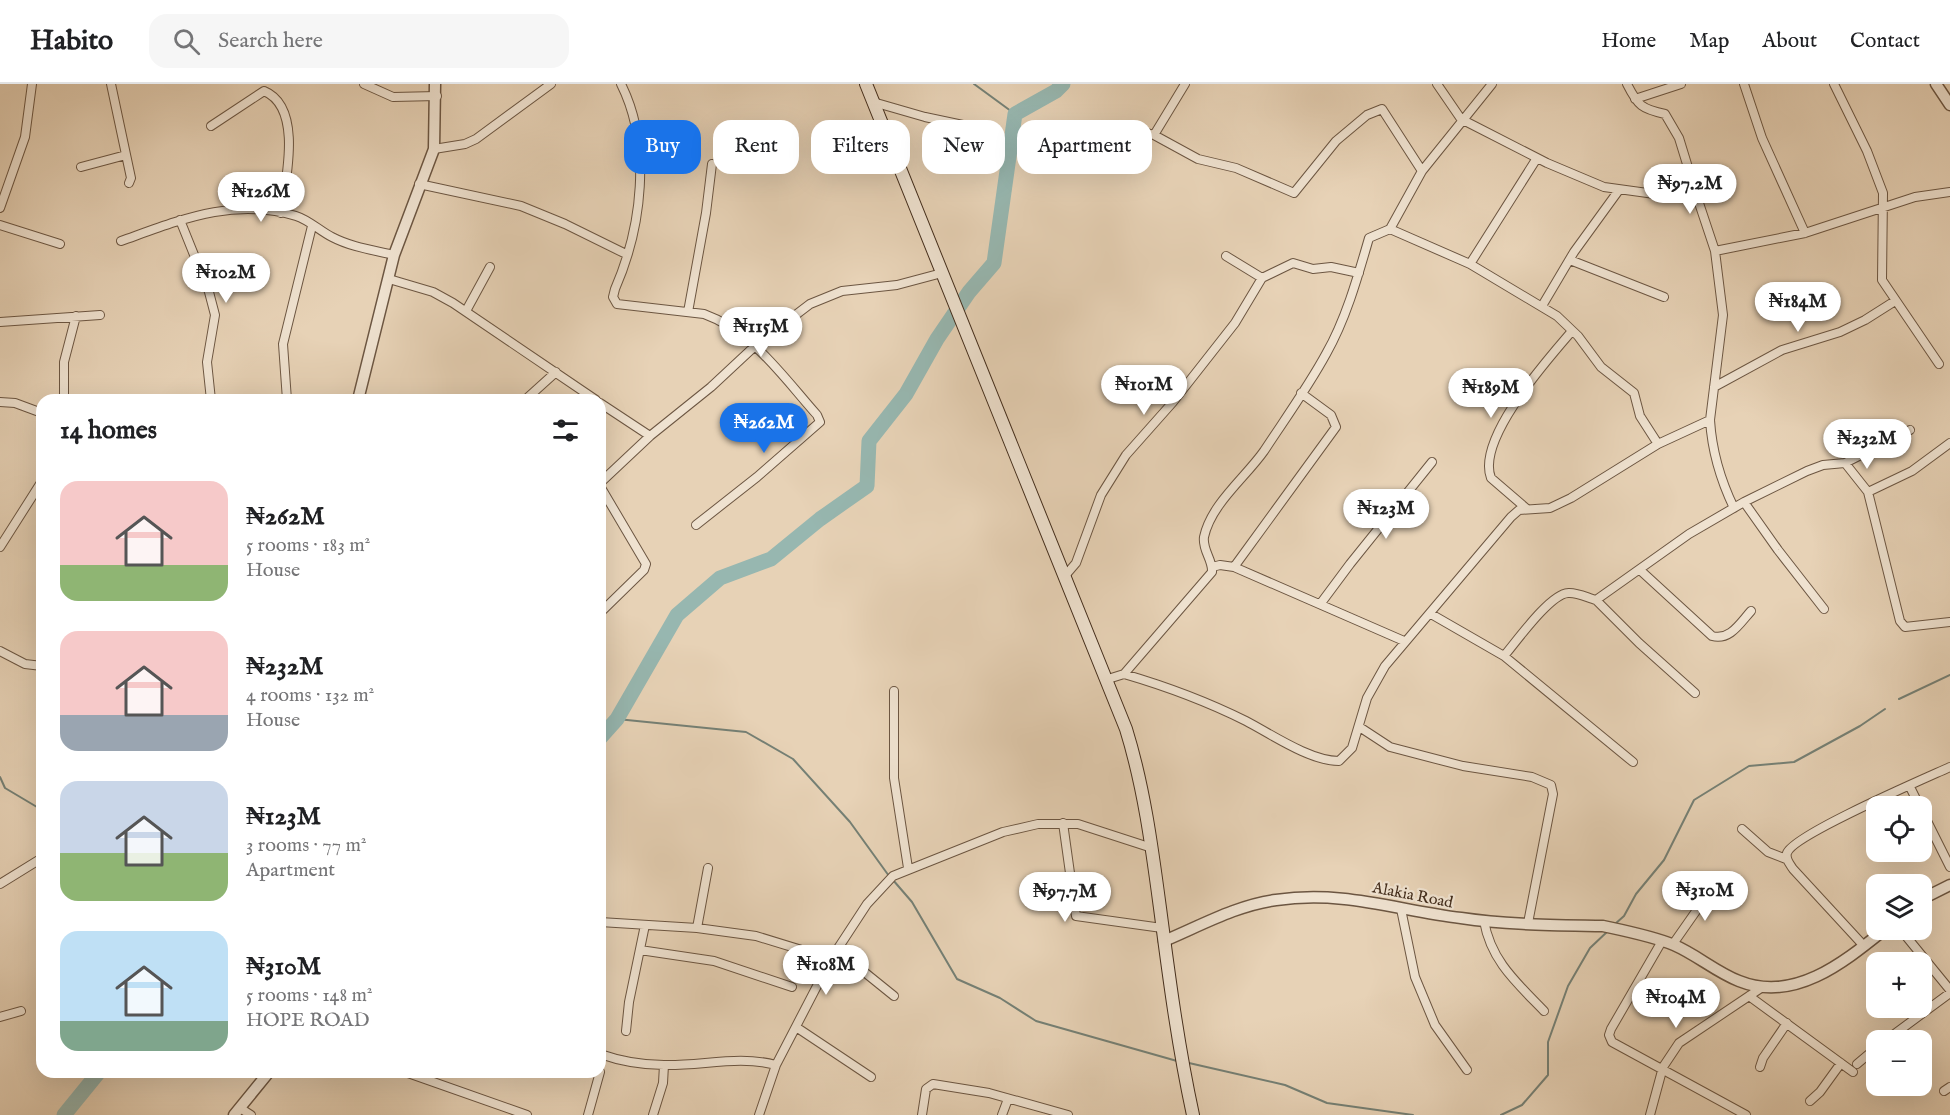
<!DOCTYPE html>
<html lang="en">
<head>
<meta charset="utf-8">
<style>
  body { margin:0; font-family:"IM FELL English",serif; background:#f6f6f6; color:#202124; height:100vh; display:flex; flex-direction:column; font-size:22px; white-space:nowrap }
  * { box-sizing:border-box; margin:0 }
  p { font-size:20px; color:#757577 }
  .icon { flex:none; width:33px; height:33px; fill:none; stroke:currentColor; stroke-width:2; stroke-linecap:round; stroke-linejoin:round }
  .map { position:relative; flex:1; overflow:hidden }
  .drawer { position:absolute; left:36px; top:310px; width:570px; height:684px; display:flex; flex-direction:column; background:#fff; border-radius:18px; box-shadow:0 6px 24px #0002 }
  .drawer>* { flex:none }
  .hud { position:absolute; left:624px; top:36px; width:570px; height:54px; display:flex; gap:12px }
  .tools { position:absolute; left:1866px; top:712px; display:grid; gap:12px }
  .tools a { display:grid; place-items:center; width:66px; height:66px; border-radius:12px; background:#fff; box-shadow:0 6px 24px #0002; font-size:30px }
  .price { position:absolute; translate:-50% -51px; padding:0 14px; border-radius:21px; background:#fff; color:#222; font-size:20px; line-height:39px; filter:drop-shadow(0 2px 3px #0008) }
  .price::after { content:''; position:absolute; left:50%; top:36px; width:18px; height:14px; margin-left:-9px; background:inherit; clip-path:polygon(0 0,100% 0,50% 100%) }
  .price.on { background:#1a73e8; color:#fff }
  ul { padding:0; list-style:none }
  li { display:flex; align-items:center; gap:18px; height:150px; padding:0 24px }
  li span { display:grid; place-items:center; flex:none; width:168px; height:120px; border-radius:18px; color:#555 }
  li>.icon { margin-inline-start:auto }
  span .icon { width:72px; height:72px; fill:#fffc; stroke-width:1 }
  li b { font-size:26px }
  h2 { display:flex; justify-content:space-between; align-items:center; height:72px; padding:0 24px; font-size:26px }
  .pill { padding:0 21px; border-radius:18px; background:#fff; box-shadow:0 6px 24px #0002; font-size:21px; line-height:54px }
  .pill.on { background:#1a73e8; color:#fff }
  header { display:flex; align-items:center; gap:36px; box-sizing:border-box; height:84px; padding:0 30px; background:#fff; border-bottom:2px solid #e0e0e0 }
  header strong { font-size:28px }
  nav { display:flex; gap:33px; margin-inline-start:auto; font-size:21px }
  .search { width:420px; height:54px; background:#f6f6f6; display:flex; align-items:center; gap:15px; box-sizing:border-box; padding:0 21px; border-radius:18px; color:#757577; font-size:22px }
  .map>svg:first-child { display:block }
  .lines { fill:none; stroke-linecap:round; stroke-linejoin:round }
  .stream { stroke:#758075; stroke-width:2 }
  .river { stroke:#97b7b0; stroke-width:15 }
  .minor-casing { stroke:#6c5642; stroke-width:10 }
  .tertiary-casing { stroke:#6c5642; stroke-width:13 }
  .secondary-casing { stroke:#432d1c; stroke-width:14 }
  .minor { stroke:#efe2d0; stroke-width:8 }
  .tertiary { stroke:#efe2d0; stroke-width:10 }
  .secondary { stroke:#efe2d0; stroke-width:12 }
  .labels { text-anchor:middle; stroke-width:4.5; stroke-linejoin:round; paint-order:stroke }
  .street-label { font-size:16px; fill:#432d1c; stroke:#efe2d0 }
</style>
</head>
<body>
<header>
<strong>Habito</strong>
<div class="search"><svg class="icon" aria-label="search" viewBox="0 0 24 24"><circle cx="10" cy="10" r="6"/><path d="M15 15l6 6"/></svg>Search here</div>
<nav><a>Home</a><a>Map</a><a>About</a><a>Contact</a></nav>
</header>
<div class="map">
<svg width="1950" height="1031" viewBox="0 0 1950 1031">
  <rect width="100%" height="100%" fill="#e7d2b6"/>
  <filter id="stains"><feTurbulence type="fractalNoise" baseFrequency=".00333" numOctaves="4"/><feColorMatrix values="0 0 0 0 .2 0 0 0 0 .09 0 0 0 0 .02 0 0 0 .5 -.17"/></filter>
  <radialGradient id="worn" r=".72"><stop offset=".6" stop-color="#630" stop-opacity="0"/><stop offset="1" stop-color="#630" stop-opacity=".3"/></radialGradient>
  <g class="lines">
    <path class="stream" d="M974 0 1015 30
      M1899 615 1950 591
      M617 635 746 648 793 675 850 738 889 792
      M0 693 5 704 42 726
      M893 796 912 818 957 895 1000 914 1036 937 1177 977
      M1615 840 1624 832 1636 810 1664 776 1694 716 1749 682 1794 678 1860 642 1885 625
      M1189 979 1285 1001 1327 1019 1413 1031
      M1501 1031 1522 1021 1548 991V958L1568 902 1590 864 1609 846"/>
    <path class="river" d="M600 654 617 635 677 531 720 494 771 475 820 435 867 402 869 357 906 310 937 255 969 208 994 179 1015 30 1056 7 1063 0
      M64 1031 99 988"/>
    <g class="minor-casing">
      <path id="minor" d="M111 0 131 94 129 99
        M364 0 393 13 437 12
        M621 0C652 62 642 143 615 205L613 213 617 220 704 230C752 247 784 294 817 331L820 338 757 393 696 441
        M1437 0 1461 35 1547 79 1604 103 1698 116 1715 167 1805 149 1915 113 1950 108
        M1627 0C1638 22 1642 25 1665 30L1679 54 1698 116
        M1744 0 1762 54 1805 149
        M1834 0 1867 67 1883 109 1882 196 1939 280
        M1635 15 1681 0
        M873 18 925 33 977 44
        M1120 41 1154 51 1198 75 1236 84 1294 109 1336 57 1367 31 1382 25 1422 87
        M211 42 264 7C303 23 286 95 281 129
        M1154 51 1185 0
        M434 65 465 60 476 55 551 0
        M81 83 126 71
        M419 100 521 122 565 140 626 170
        M0 124 25 53 32 0
        M180 136 209 208 215 231 207 278 211 316
        M0 141 60 160
        M1390 145 1470 180 1557 232 1578 252 1601 283 1634 309 1640 332 1658 360
        M121 157C180 136 233 113 296 132 309 136 320 147 332 153 351 163 373 166 394 171
        M1715 167 1723 231 1710 336C1712 368 1720 395 1734 424
        M1226 172 1262 194
        M1570 176 1664 213
        M1470 180 1537 74
        M389 195 433 208 453 219 596 316
        M1542 222 1574 168 1619 106
        M466 227 490 183
        M688 228 706 129 712 80
        M0 238 100 231
        M1714 303 1782 266 1840 248 1865 236 1895 217
        M64 316V278L76 232
        M287 316 283 260 312 142
        M525 316 556 288
        M0 318 15 319 42 329
        M600 319 650 352
        M1950 359 1912 387 1868 408 1900 537 1905 543 1950 538
        M1845 379 1868 408
        M600 399 650 352 711 303 755 262 810 220 842 207 897 201 942 189
        M600 402 646 480 644 486 600 529
        M1744 418 1778 466 1824 525
        M1527 425 1491 394C1476 355 1548 275 1572 247
        M0 463 42 397
        M1212 483 1220 481 1234 483 1404 557
        M1234 483 1336 343 1331 331 1301 309
        M1640 486 1712 552C1730 557 1740 539 1751 527
        M1064 493 1076 479 1101 411 1126 371 1173 318 1235 239 1262 194 1293 179 1313 185 1331 183 1359 189
        M1596 516 1639 559 1695 609
        M1321 519 1350 480 1432 378
        M1431 530 1504 572 1633 678
        M0 567 25 580 42 582
        M1504 572C1516 558 1550 510 1568 509 1577 508 1588 514 1596 516L1689 450 1744 418 1807 387 1823 381 1845 379 1910 346
        M1124 590C1165 602 1208 618 1246 637 1271 650 1310 677 1339 677L1352 664 1367 614 1385 582 1511 433 1519 426 1550 424 1571 414 1658 360 1710 336
        M1108 595 1124 590 1212 488C1213 476 1202 466 1204 453 1211 420 1245 394 1264 367 1285 335 1308 303 1326 270 1346 235 1358 192 1369 154L1390 145 1422 87 1492 0
        M894 607V694L908 784
        M1361 644 1390 663 1463 682 1532 693 1551 701 1553 710 1528 839
        M1910 703 1950 783
        M1063 739 1076 832 1162 844
        M1742 745 1768 768 1786 775
        M0 800 42 774
        M1401 825 1415 893 1435 941 1467 986
        M1484 837C1491 877 1517 899 1544 927
        M600 838 697 844 756 852 831 875
        M697 844 708 784
        M1901 846 1950 906
        M1662 857 1611 945 1609 951 1612 958 1746 1031
        M1673 860 1715 800
        M1864 862 1793 785C1790 780 1785 775 1787 769 1793 751 1926 694 1950 683
        M640 866 714 877 792 903
        M837 866 894 912
        M1749 912 1853 988
        M0 933 21 927
        M796 943 871 993
        M626 947 629 918 645 841
        M1885 957 1950 909
        M600 970C620 977 644 981 664 981 702 982 739 971 776 981
        M1857 980 1876 964
        M1760 983 1763 974 1787 939
        M405 988 527 1031
        M1944 1007 1950 1003
        M1810 1017 1820 1008 1841 979
        M240 1024 251 1031
        M588 1031 600 988
        M653 1031 663 999 664 981
        M759 1031 776 981 831 875 867 820 893 792 1003 748 1038 740H1078L1152 764
        M922 1031 926 1005 933 1000 989 1009 1068 1031
        M1002 1031 1008 1015
        M1650 1031 1663 983 1679 959 1761 904"/>
    </g>
    <g class="tertiary-casing">
      <path id="tertiary" d="M1936 0 1950 21
        M358 316 394 171 434 65 435 0
        M1922 815 1950 801
        M1164 857C1200 842 1237 821 1276 816 1343 806 1396 826 1461 834 1508 841 1556 841 1603 842 1626 847 1652 852 1674 861 1697 871 1716 888 1739 897 1794 919 1843 879 1884 846
        M234 1031 269 988"/>
    </g>
    <g class="secondary-casing">
      <path id="secondary" d="M866 0 1126 645C1144 703 1152 764 1160 824 1169 893 1178 962 1193 1031"/>
    </g>
    <use href="#minor" class="minor"/>
    <use href="#tertiary" class="tertiary"/>
    <use href="#secondary" class="secondary"/>
  </g>
  <g class="labels">
    <g class="street-label">
      <text transform="translate(1413 810) rotate(11)" y="6">Alakia Road</text>
    </g>
  </g>
  <rect width="100%" height="100%" filter="url(#stains)"/>
  <rect width="100%" height="100%" fill="url(#worn)"/>
</svg>
<div class="tools">
<a><svg class="icon" aria-label="locate" viewBox="0 0 24 24"><circle cx="12" cy="12" r="6"/><path d="M12 2v4M12 18v4M2 12h4M18 12h4"/></svg></a>
<a><svg class="icon" aria-label="layers" viewBox="0 0 24 24"><path d="M12 4l9 5-9 5-9-5zM3 14l9 5 9-5"/></svg></a>
<a>+</a>
<a>−</a>
</div>
<b class="price" style="left:1690px;top:131px">₦97.2M</b>
<b class="price" style="left:261px;top:139px">₦126M</b>
<b class="price" style="left:226px;top:220px">₦102M</b>
<b class="price" style="left:1798px;top:249px">₦184M</b>
<b class="price" style="left:761px;top:274px">₦115M</b>
<b class="price" style="left:1144px;top:332px">₦101M</b>
<b class="price" style="left:1491px;top:335px">₦189M</b>
<b class="price on" style="left:764px;top:370px">₦262M</b>
<b class="price" style="left:1867px;top:386px">₦232M</b>
<b class="price" style="left:1386px;top:456px">₦123M</b>
<b class="price" style="left:1705px;top:838px">₦310M</b>
<b class="price" style="left:1065px;top:839px">₦97.7M</b>
<b class="price" style="left:826px;top:912px">₦108M</b>
<b class="price" style="left:1676px;top:945px">₦104M</b>
<div class="hud">
<a class="pill on">Buy</a>
<a class="pill">Rent</a>
<a class="pill">Filters</a>
<a class="pill">New</a>
<a class="pill">Apartment</a>
</div>
<section class="drawer">
<h2>14 homes<svg class="icon" aria-label="filters" viewBox="0 0 24 24"><path d="M4 7h16M4 17h16"/><circle cx="9" cy="7" r="2"/><circle cx="15" cy="17" r="2"/></svg></h2>
<ul>
<li><span style="background:linear-gradient(#f6c9c9 70%,#8fb573 0)"><svg class="icon" aria-label="home" viewBox="0 0 24 24"><path d="M3 11l9-7 9 7M6 9v11h12V9"/></svg></span><div><b>₦262M</b><p>5 rooms · 183 m²</p><p>House</p></div></li>
<li><span style="background:linear-gradient(#f6c9c9 70%,#9aa5b1 0)"><svg class="icon" aria-label="home" viewBox="0 0 24 24"><path d="M3 11l9-7 9 7M6 9v11h12V9"/></svg></span><div><b>₦232M</b><p>4 rooms · 132 m²</p><p>House</p></div></li>
<li><span style="background:linear-gradient(#c9d6e8 60%,#8fb573 0)"><svg class="icon" aria-label="home" viewBox="0 0 24 24"><path d="M3 11l9-7 9 7M6 9v11h12V9"/></svg></span><div><b>₦123M</b><p>3 rooms · 77 m²</p><p>Apartment</p></div></li>
<li><span style="background:linear-gradient(#bfe0f5 75%,#7fa58c 0)"><svg class="icon" aria-label="home" viewBox="0 0 24 24"><path d="M3 11l9-7 9 7M6 9v11h12V9"/></svg></span><div><b>₦310M</b><p>5 rooms · 148 m²</p><p>HOPE ROAD</p></div></li>
</ul>
</section>
</div>
</body>
</html>
